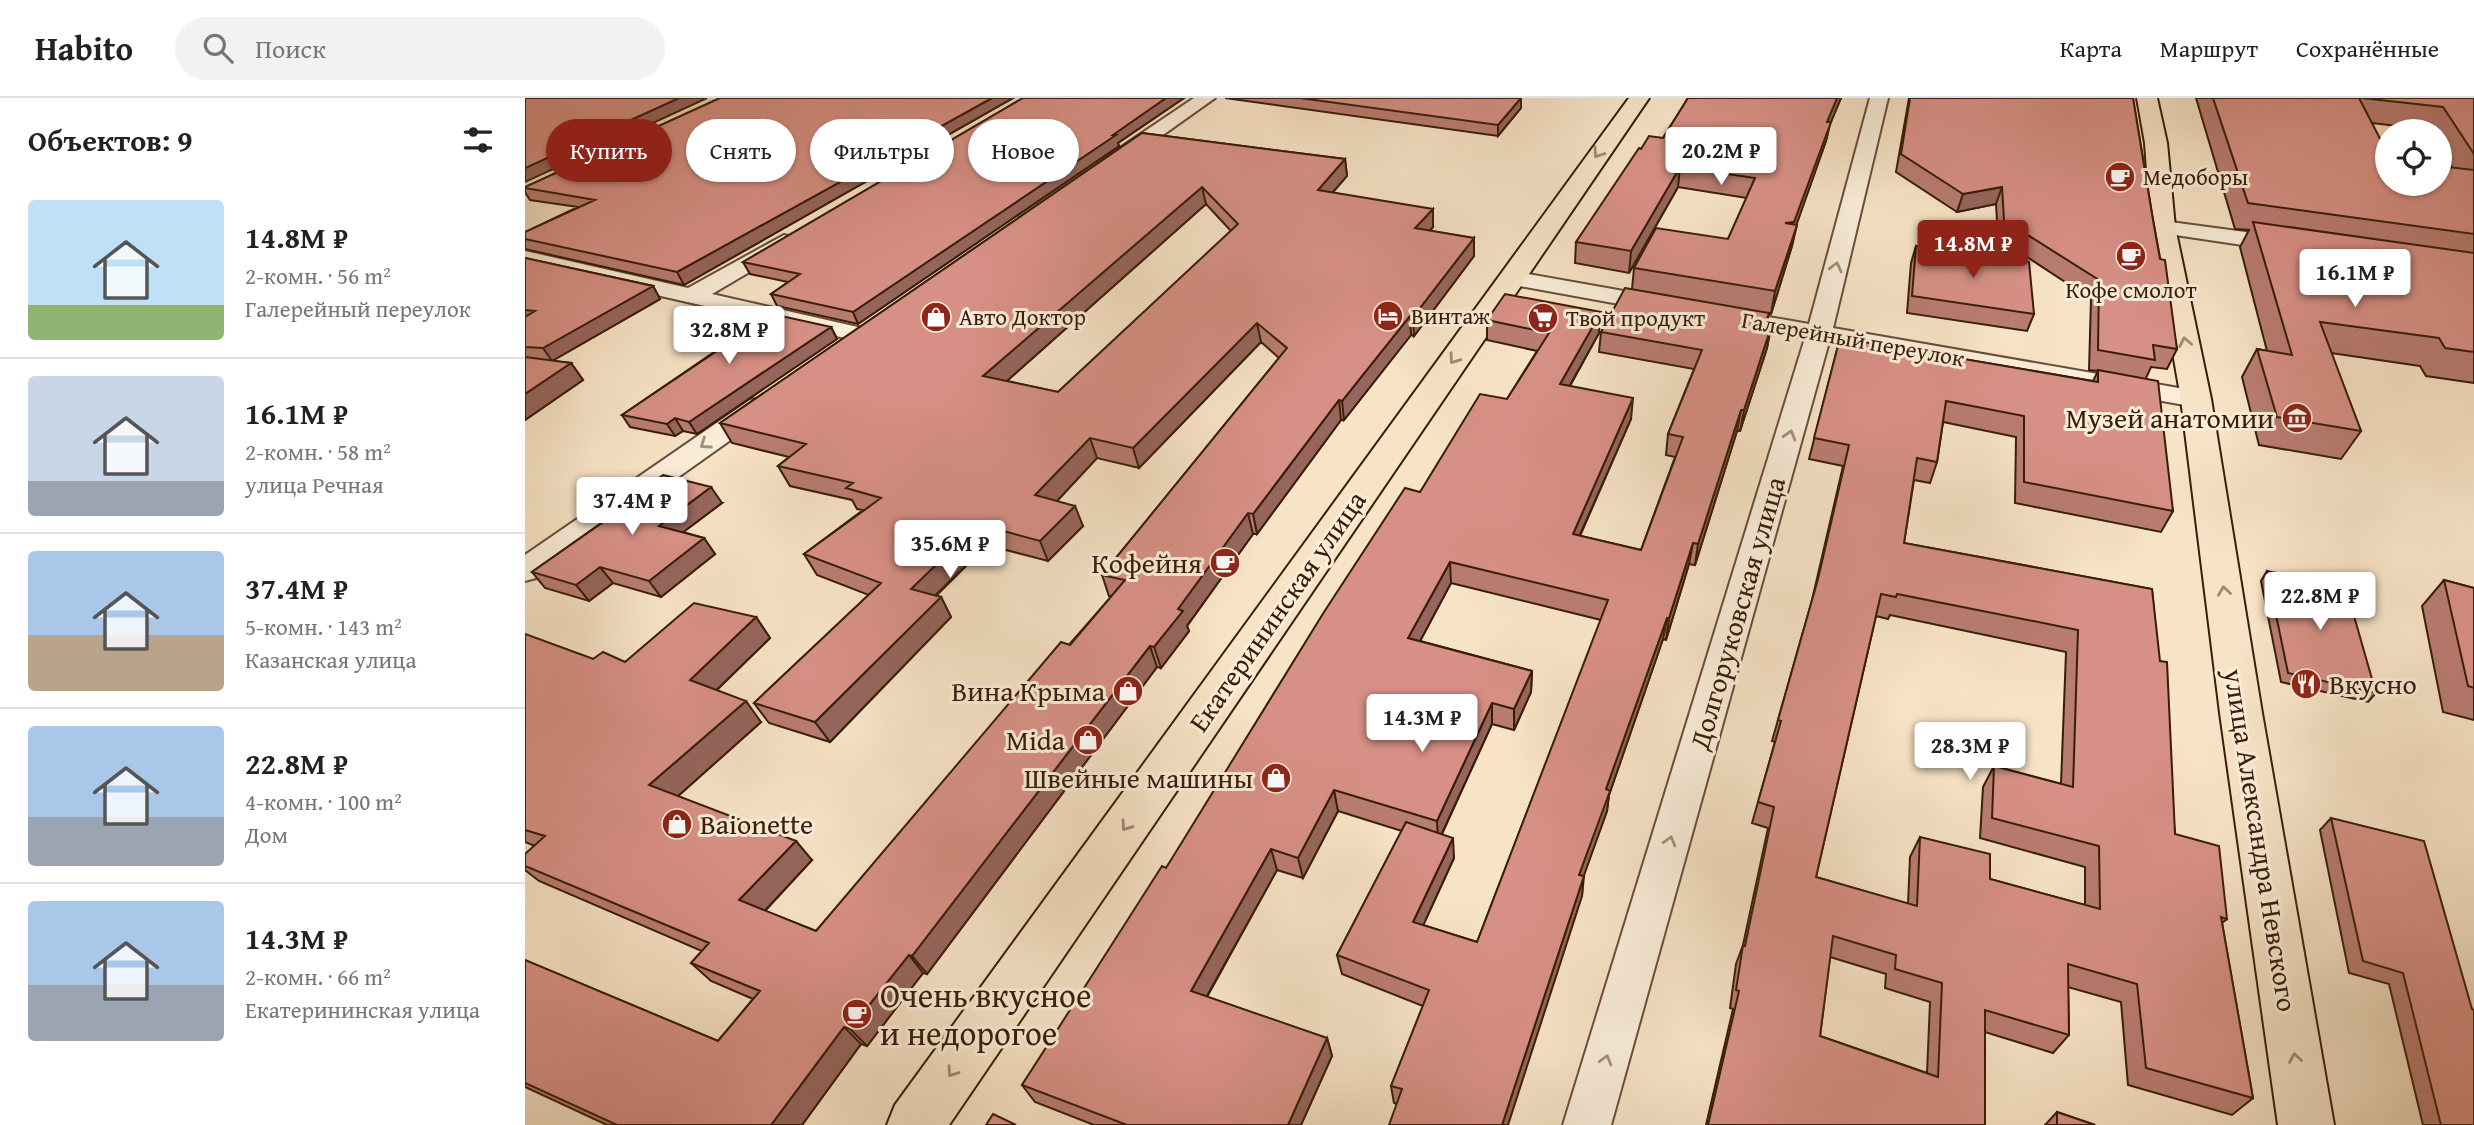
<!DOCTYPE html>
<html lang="ru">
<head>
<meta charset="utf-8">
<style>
  body { margin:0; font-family:"Gentium Book Plus",serif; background:#f2f2f2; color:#222; height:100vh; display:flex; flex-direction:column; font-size:26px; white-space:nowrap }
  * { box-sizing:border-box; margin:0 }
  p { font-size:23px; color:#767676 }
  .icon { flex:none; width:38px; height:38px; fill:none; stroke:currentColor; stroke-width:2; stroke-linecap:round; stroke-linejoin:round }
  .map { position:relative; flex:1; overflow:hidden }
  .details { display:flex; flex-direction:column; background:#fff; width:525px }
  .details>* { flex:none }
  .banner { position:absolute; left:21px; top:21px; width:665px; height:63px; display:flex; gap:14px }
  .controls { position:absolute; left:1850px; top:21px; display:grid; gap:14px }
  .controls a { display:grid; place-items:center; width:77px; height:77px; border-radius:50%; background:#fff; box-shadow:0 2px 5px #0004; font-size:35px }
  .price { position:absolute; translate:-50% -60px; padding:0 16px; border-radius:7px; background:#fff; color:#222; font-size:23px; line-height:46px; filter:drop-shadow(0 2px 4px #0008) }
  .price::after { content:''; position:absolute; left:50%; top:42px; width:21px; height:16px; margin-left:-10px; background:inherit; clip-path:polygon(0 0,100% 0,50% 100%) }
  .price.current { background:#8f2418; color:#fff }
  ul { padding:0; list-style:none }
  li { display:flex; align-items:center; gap:21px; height:175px; padding:0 28px }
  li+li { border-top:2px solid #e0e0e0 }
  li span { display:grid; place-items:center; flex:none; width:196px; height:140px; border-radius:7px; color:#555 }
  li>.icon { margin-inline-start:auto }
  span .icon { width:84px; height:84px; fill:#fffc; stroke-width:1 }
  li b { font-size:30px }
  h2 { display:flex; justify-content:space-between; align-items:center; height:84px; padding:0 28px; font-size:30px }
  .tag { padding:0 24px; border-radius:32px; background:#fff; box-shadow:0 2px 5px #0004; font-size:24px; line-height:63px }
  .tag.current { background:#8f2418; color:#fff }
  header { display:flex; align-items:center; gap:42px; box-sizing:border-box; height:98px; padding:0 35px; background:#fff; border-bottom:2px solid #e0e0e0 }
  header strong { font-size:33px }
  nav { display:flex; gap:38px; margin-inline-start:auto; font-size:24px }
  .search { width:490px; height:63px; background:#f2f2f2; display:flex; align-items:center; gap:18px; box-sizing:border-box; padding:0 24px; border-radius:38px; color:#767676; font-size:26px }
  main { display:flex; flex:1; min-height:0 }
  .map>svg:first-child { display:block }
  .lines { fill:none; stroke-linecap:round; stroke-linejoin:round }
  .minor-casing { stroke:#684e38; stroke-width:4 }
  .primary-casing { stroke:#381d08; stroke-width:4 }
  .minor { fill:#faedda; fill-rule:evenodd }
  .primary { fill:#f7e3c6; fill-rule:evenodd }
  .wall { fill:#b97c72; stroke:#381d08; stroke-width:2; fill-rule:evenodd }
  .shaded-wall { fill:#96655d; stroke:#381d08; stroke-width:2 }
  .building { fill:#d79085; stroke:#381d08; stroke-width:2; fill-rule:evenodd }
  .oneway { stroke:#a18a70 }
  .oneway2 { stroke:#a38f7c }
  .labels { text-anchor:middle; stroke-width:6; stroke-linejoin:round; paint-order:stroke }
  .far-poi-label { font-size:23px; fill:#381d08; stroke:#faedda; text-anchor:start }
  .far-street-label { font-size:23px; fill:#381d08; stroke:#faedda }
  .poi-label { font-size:28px; fill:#381d08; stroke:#faedda; text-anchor:end }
  .street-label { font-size:28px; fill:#381d08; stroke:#faedda }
  .near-poi-label { font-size:33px; fill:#381d08; stroke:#faedda; text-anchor:start }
</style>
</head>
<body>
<header>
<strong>Habito</strong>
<div class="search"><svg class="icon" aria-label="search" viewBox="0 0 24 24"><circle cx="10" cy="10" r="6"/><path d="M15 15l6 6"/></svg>Поиск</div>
<nav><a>Карта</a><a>Маршрут</a><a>Сохранённые</a></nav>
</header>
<main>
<section class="details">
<h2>Объектов: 9<svg class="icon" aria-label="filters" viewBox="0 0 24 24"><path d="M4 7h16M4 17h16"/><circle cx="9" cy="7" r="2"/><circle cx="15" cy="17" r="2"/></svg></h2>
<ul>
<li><span style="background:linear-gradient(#bfe0f5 75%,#8fb573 0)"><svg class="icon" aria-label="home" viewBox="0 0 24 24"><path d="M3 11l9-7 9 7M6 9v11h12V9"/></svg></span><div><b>14.8M ₽</b><p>2-комн. · 56 m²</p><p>Галерейный переулок</p></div></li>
<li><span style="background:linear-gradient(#c9d6e8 75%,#9aa5b1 0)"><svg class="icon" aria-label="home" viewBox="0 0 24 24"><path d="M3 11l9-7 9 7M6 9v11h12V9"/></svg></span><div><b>16.1M ₽</b><p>2-комн. · 58 m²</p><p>улица Речная</p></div></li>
<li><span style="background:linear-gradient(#a9c7e8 60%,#b9a48a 0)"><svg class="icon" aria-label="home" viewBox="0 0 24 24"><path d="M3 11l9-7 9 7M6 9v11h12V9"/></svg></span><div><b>37.4M ₽</b><p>5-комн. · 143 m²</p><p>Казанская улица</p></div></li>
<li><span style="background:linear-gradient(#a9c7e8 65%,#9aa5b1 0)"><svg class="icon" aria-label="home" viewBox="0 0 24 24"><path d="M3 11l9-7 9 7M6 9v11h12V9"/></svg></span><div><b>22.8M ₽</b><p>4-комн. · 100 m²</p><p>Дом</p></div></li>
<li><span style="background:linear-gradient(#a9c7e8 60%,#9aa5b1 0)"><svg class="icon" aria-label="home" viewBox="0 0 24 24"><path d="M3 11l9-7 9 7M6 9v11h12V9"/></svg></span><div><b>14.3M ₽</b><p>2-комн. · 66 m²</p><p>Екатерининская улица</p></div></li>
</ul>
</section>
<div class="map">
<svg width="1949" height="1027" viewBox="0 0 1949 1027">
  <rect width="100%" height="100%" fill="#f7e3c6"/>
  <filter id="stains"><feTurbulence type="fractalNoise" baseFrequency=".00286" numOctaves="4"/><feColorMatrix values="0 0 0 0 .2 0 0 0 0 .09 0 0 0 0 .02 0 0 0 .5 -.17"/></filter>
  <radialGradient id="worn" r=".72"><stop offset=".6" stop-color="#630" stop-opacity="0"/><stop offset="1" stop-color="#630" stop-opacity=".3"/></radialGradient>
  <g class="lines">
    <g class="minor-casing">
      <path id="minor" d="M669 0H690L597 66H583L580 62 583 58Z
        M1345 0H1363L1308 230 1671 293 1680 295 1684 301 1680 307 1671 309 1304 244 1086 1027H1038L1280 240 1198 225 1189 223 1186 218 1189 213 1198 211 1284 226Z
        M1638 123 1764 140 1772 142 1775 147 1772 152 1764 154 1630 134 1627 129 1630 124Z
        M259 137 267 139 270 144 267 149 187 196 346 232 349 237 346 242 337 244 0 167V153L163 190Z
        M986 173 1138 200 1146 202 1150 207 1146 212 1138 214 978 185 974 180 978 175Z
        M235 300 245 302 248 308 245 314 11 480 0 483V457L225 302Z"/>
    </g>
    <g class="primary-casing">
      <path id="primary" d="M1104 0H1124L424 1027H362L370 1007Z
        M1612 0H1632L1642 45 1650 129 1686 301 1737 615 1809 1027H1753L1695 615 1656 301 1626 129 1620 45Z"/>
    </g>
    <use href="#minor" class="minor"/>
    <use href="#primary" class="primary"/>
  </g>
  <path class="wall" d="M195 0H488L159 187 0 151V134L53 109 5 102 0 94V89Z
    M498 0H659L593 45 594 48 333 226 252 208 246 196 263 184 225 176 218 164Z
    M700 0H996V10L973 38Z
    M1163 0H1316L1305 26 1301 43 1271 127 1267 148 1246 216 1244 215 1241 229H1246L1242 250 1215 333H1212L1170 467 1164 466 1141 542 1138 541 1084 697 1082 713 1058 778 1057 798 872 1006 869 1005 866 988 898 908 817 876 812 857 877 733 813 713 778 780 752 772 682 899 802 940 807 958 776 1027H569L510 1004 497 987 641 770 895 394 982 301 1012 253 962 242V222L1074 235 1045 288 1106 321 1055 438 1116 452 1150 359 1141 357 1143 336 1169 271 1074 254 1076 234 1107 191 1109 170 1203 141 1222 100 1153 89 1104 175 1050 165 1051 144 1116 51 1138 40ZM926 485 1076 522 952 844 898 827 929 760 917 736 967 626 989 632 1006 594 1007 573 895 543Z
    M1384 0H1608L1628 122 1652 251 1642 271 1626 269 1621 280 1648 413 1636 434 1490 405 1491 339 1418 324 1412 364 1405 385 1389 382 1379 445 1627 491 1650 736 1702 821 1697 825 1728 1000 1707 1017 1603 987 1596 904 1543 889 1544 937 1528 955 1460 934V1027H1181L1208 911 1205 910 1211 866 1218 847 1243 730 1227 725 1250 644 1247 643 1287 502 1318 368 1284 361 1315 240 1568 283 1573 273 1564 272 1566 201 1473 140 1471 106 1432 114 1371 74ZM1365 517 1541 554 1536 686 1469 668 1458 689 1455 740 1560 769V807L1465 781 1395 739 1385 759 1383 806 1291 779 1351 518 1363 521ZM1305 859 1361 876 1360 890 1405 904 1402 975 1295 938Z
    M1671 0H1949V285L1901 278 1895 268 1806 255 1836 333 1816 361 1734 347 1717 279 1732 251 1742 253 1715 149 1724 132 1710 131ZM1847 25 1905 32 1906 33H1914V48L1927 69 1862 86Z
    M617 35 820 61 822 78 808 94 908 129 905 133 949 140V158L889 238 886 237 819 322H816L732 436H728L662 528 664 533 636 570 632 569 402 876 398 875 342 948 336 946 277 1027H82L0 989V862L193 943 228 901 186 883 166 865 177 853 14 783 0 772V756L10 748 0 744V536L68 561 100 564 231 519 245 540 192 592 236 624 153 698 287 762 240 813 291 833 587 498H584L577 477 754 260 736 244 614 370 572 360 532 403 558 428 523 463 462 447 411 498 416 499 426 519 305 644 244 625 229 605 344 497 292 477 279 456 338 412 332 411 327 402 265 388 253 368 264 359 207 345 195 325ZM681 106 706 133 533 294 482 283Z
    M1391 148 1509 216 1502 233 1382 215 1386 165Z
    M0 160 128 188 135 201 27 263 46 265 58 282 0 322Z
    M306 229 312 241 172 336 158 333 150 338 105 329 97 317 192 252H189L182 240Z
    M197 405 158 434 179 440 190 456 136 499 88 485 64 503 20 490 7 474 99 409 97 406Z
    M1742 473 1851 595 1843 604 1756 584 1736 483Z
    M1919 482 1949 490V622L1918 614 1897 508Z
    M1806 720 1947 911 1949 1027H1898L1864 886 1824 875 1795 732Z
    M1532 1014 1570 1027H1520Z"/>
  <path class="shaded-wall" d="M154 0H182L0 84V70Z
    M467 0H488L159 187 152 174Z
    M641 0H659L593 45 594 48 333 226 328 214Z
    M996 0V10L973 38V27Z
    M1312 0H1316L1305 26 1301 43 1265 145 1260 125Z
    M820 61 822 78 795 109 793 92Z
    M1155 69 1153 89 1104 175 1106 153Z
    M677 89 681 106 466 297 458 278Z
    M1477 89 1471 106 1432 114 1438 96Z
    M908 111V129L891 148 890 130Z
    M1272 127 1267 148 1246 216 1250 193Z
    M949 140V158L889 238 888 219Z
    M128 188 135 201 27 263 18 250Z
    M1076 214 1074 235 1034 307 1035 286Z
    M885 218 886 237 819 322 817 303Z
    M732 225 736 244 614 370 608 350Z
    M306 229 312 241 172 336 164 324Z
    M1246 229 1242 250 1215 333 1219 312Z
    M46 265 58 282 0 322V296Z
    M1108 300 1106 321 1046 457 1048 436Z
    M814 302 816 322 732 436 728 416Z
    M1216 312 1212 333 1170 467 1173 446Z
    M150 320 158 333 150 338 142 326Z
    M565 340 572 360 518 418 510 397Z
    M186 389 197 405 145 444 134 428Z
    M550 408 558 428 523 463 515 443Z
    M723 415 728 436 662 528 664 533 636 570 629 549 653 511Z
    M453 426 462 447 396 511 386 491Z
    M179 440 190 456 136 499 124 483Z
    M1168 445 1164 466 1141 542 1144 520Z
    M925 464 926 485 885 562 883 540Z
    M75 469 88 485 64 503 51 487Z
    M416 499 426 519 305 644 290 624Z
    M231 519 245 540 181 602 165 582Z
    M1142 520 1138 541 1084 697 1082 713 1052 797 1054 777 1081 691Z
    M625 548 632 569 402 876 387 858Z
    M1007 573 1006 594 989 632V611Z
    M221 603 236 624 143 707 124 687Z
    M967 605V626L913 744 912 723Z
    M809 692 813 713 778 780 773 760Z
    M928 740 929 760 891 843 888 824Z
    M271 743 287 762 232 821 214 802Z
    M746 751 752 772 674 912 666 893Z
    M1059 778 1057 798 983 1027H977Z
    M384 857 398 875 342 948 325 931Z
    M319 929 336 946 277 1027H246Z
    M802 940 807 958 776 1027H763Z"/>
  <path class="building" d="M0 0H154L0 70Z
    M195 0H467L152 174 0 141V134L70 102 0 90V89Z
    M498 0H641L588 37H591L328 214 246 196 275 176 218 164Z
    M775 0H996L973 27Z
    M1163 0H1312L1302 24H1306L1269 124 1260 125 1272 127 1250 193 1109 170 1131 130 1203 141 1230 80 1155 69 1106 153 1051 144 1114 50 1116 51 1124 38 1138 40Z
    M1385 0H1608L1628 122 1635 161 1640 162 1652 251 1628 247 1630 262 1573 252 1574 182 1479 122 1477 89 1438 96 1376 56Z
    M1688 0H1834L1862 54V86H1914V68L1949 72V136L1723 105Z
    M1837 0H1949V56L1918 9Z
    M617 35 820 61 793 92 908 111 890 130 949 140 888 219 885 218 817 303 814 302 728 416 723 415 653 511 658 513 629 549 625 548 387 858 384 857 325 931 319 929 246 1027H92L0 985V862L193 943 235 893 166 865 184 845 0 768V756L20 738 0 732V536L68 561 78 554 100 564 169 505 231 519 165 582 221 603 124 687 271 743 214 802 291 833 536 544 545 547 600 482 577 477 762 250 732 225 608 350 565 340 510 397 550 408 515 443 453 426 386 491 416 499 290 624 229 605 356 485 279 456 356 400 321 390 328 385 253 368 281 346 195 325ZM677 89 713 126 533 294 458 278Z
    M1728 124 1949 155V254L1920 250 1914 240 1795 224 1836 333 1752 319 1732 251 1767 257Z
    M1391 148 1504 164 1509 216 1387 198Z
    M0 160 128 188 18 250 0 249V219L10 213 0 212Z
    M1100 190 1244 215 1239 228 1246 229 1219 312H1216L1173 446 1168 445 1144 520H1142L1081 691 1085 693 1054 777 1059 778 977 1027H864L877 991 866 988 904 892 812 857 881 724 928 740 888 824 952 844 1083 502 925 464 883 540 1007 573 989 611 967 605 912 723 809 692 773 760 746 751 666 893 802 940 763 1027H602L497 987 637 768 641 770 799 514 880 390 895 394 955 296 982 301 1024 235 962 222 980 196 1076 214 1035 286 1108 300 1048 436 1116 452 1158 339 1143 336 1177 252 1076 234Z
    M225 211 306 229 164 324 150 320 142 326 97 317 205 244 182 240Z
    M1315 240 1573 284V272L1633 283 1648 413 1499 384V318L1421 303 1412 364 1392 360 1379 445 1627 491 1635 563 1642 564 1650 736 1694 748 1702 821 1696 819 1728 1000 1621 970 1612 886 1543 866 1544 937 1460 912V1027H1183L1214 893 1211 892 1218 847 1220 848 1249 709 1233 704 1256 623 1253 622 1293 481 1324 347 1289 340ZM1356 496 1371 499 1372 496 1553 532 1548 689 1469 668 1467 720 1574 748 1575 811 1465 781V756L1395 739 1392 808 1291 779ZM1308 838 1371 857 1370 871 1417 885 1413 979 1295 938Z
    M0 259 46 265 0 296Z
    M138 377 186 389 134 428 179 440 124 483 75 469 51 487 7 474 101 408 97 406Z
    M1742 473 1821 490 1851 595 1763 575Z
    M1919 482 1949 490V590L1943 588Z
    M1806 720 1899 743 1947 911 1949 912V1027H1916L1878 875 1838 863Z
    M1532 1014 1570 1027H1532Z
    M468 1016 491 1027H461Z"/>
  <defs><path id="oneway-chevron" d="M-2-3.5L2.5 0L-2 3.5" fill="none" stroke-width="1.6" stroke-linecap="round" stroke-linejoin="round" transform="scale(1.75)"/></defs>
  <g class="oneway">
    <use href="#oneway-chevron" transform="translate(1073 55) rotate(125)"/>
    <use href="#oneway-chevron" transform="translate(1660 244) rotate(-101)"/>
    <use href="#oneway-chevron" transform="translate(929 261) rotate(125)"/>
    <use href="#oneway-chevron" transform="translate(1699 493) rotate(-98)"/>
    <use href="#oneway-chevron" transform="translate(601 728) rotate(125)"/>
    <use href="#oneway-chevron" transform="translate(1770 960) rotate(-99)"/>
    <use href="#oneway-chevron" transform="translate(427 974) rotate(125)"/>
  </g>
  <g class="oneway2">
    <use href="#oneway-chevron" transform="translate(1311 169) rotate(-76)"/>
    <use href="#oneway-chevron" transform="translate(1265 337) rotate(-74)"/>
    <use href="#oneway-chevron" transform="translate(180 346) rotate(145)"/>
    <use href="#oneway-chevron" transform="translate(1145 743) rotate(-74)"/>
    <use href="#oneway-chevron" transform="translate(1081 962) rotate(-74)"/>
  </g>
  <defs>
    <g id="cafe-disc" transform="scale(1.575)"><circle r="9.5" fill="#8f2418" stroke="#faedda"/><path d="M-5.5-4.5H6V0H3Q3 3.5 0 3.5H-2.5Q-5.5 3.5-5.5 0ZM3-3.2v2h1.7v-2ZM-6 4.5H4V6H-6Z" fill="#fff"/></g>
    <g id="hotel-disc" transform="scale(1.575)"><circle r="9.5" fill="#8f2418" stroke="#faedda"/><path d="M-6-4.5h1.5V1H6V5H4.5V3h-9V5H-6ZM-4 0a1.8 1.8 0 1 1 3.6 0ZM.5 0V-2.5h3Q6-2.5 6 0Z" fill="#fff"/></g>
    <g id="shop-disc" transform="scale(1.575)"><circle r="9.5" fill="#8f2418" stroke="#faedda"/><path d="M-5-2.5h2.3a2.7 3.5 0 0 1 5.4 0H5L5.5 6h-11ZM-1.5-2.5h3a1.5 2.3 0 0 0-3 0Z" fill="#fff"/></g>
    <g id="supermarket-disc" transform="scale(1.575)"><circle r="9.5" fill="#8f2418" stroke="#faedda"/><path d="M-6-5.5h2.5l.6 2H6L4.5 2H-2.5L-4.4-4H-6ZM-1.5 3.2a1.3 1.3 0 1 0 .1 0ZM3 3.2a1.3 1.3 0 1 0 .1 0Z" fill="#fff"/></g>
    <g id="museum-disc" transform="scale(1.575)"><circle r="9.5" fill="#8f2418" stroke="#faedda"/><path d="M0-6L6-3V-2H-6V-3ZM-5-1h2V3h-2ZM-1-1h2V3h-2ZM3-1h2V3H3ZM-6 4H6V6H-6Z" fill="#fff"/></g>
    <g id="restaurant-disc" transform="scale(1.575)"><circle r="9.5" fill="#8f2418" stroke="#faedda"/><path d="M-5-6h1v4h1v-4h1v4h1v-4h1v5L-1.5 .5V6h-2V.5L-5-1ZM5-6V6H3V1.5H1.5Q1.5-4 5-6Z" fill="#fff"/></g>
  </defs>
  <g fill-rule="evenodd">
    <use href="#cafe-disc" x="1595" y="79"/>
    <use href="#cafe-disc" x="1606" y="158"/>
    <use href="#hotel-disc" x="863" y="218"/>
    <use href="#shop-disc" x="411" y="219"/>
    <use href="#supermarket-disc" x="1018" y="220"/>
    <use href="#museum-disc" x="1772" y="320"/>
    <use href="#cafe-disc" x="700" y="465"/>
    <use href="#restaurant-disc" x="1781" y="586"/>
    <use href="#shop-disc" x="603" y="593"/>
    <use href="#shop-disc" x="563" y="642"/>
    <use href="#shop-disc" x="751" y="680"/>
    <use href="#shop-disc" x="152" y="726"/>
    <use href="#cafe-disc" x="332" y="916"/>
  </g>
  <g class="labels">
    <g class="far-poi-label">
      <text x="1618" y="87">Медоборы</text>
      <text x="1606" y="200" text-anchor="middle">Кофе смолот</text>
      <text x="886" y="226">Винтаж</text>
      <text x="434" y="227">Авто Доктор</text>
      <text x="1041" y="228">Твой продукт</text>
    </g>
    <g class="far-street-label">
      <text transform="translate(1328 241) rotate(10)" y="8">Галерейный переулок</text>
    </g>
    <g class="poi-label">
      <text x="1749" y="330">Музей анатомии</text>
      <text x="677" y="475">Кофейня</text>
      <text x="1804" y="596" text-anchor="start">Вкусно</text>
      <text x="580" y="603">Вина Крыма</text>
      <text x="540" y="652">Mida</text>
      <text x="728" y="690">Швейные машины</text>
      <text x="175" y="736" text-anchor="start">Baionette</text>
    </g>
    <g class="street-label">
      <text transform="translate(752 513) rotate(-55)" y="10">Екатерининская улица</text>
      <text transform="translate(1212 515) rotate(-74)" y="10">Долгоруковская улица</text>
      <text transform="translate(1736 742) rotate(81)" y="10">улица Александра Невского</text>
    </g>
    <g class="near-poi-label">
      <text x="355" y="909">Очень вкусное<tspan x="355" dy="38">и недорогое</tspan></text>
    </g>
  </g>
  <rect width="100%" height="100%" filter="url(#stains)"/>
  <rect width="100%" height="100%" fill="url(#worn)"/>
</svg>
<div class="controls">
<a><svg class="icon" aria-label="locate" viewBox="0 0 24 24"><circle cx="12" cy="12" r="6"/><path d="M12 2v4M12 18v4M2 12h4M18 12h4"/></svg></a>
</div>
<b class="price" style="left:1196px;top:89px">20.2M ₽</b>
<b class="price current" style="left:1448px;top:182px">14.8M ₽</b>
<b class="price" style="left:1830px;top:211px">16.1M ₽</b>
<b class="price" style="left:204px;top:268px">32.8M ₽</b>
<b class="price" style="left:107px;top:439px">37.4M ₽</b>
<b class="price" style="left:425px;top:482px">35.6M ₽</b>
<b class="price" style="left:1795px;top:534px">22.8M ₽</b>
<b class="price" style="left:897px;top:656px">14.3M ₽</b>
<b class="price" style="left:1445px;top:684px">28.3M ₽</b>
<div class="banner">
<a class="tag current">Купить</a>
<a class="tag">Снять</a>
<a class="tag">Фильтры</a>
<a class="tag">Новое</a>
</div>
</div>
</main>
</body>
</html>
